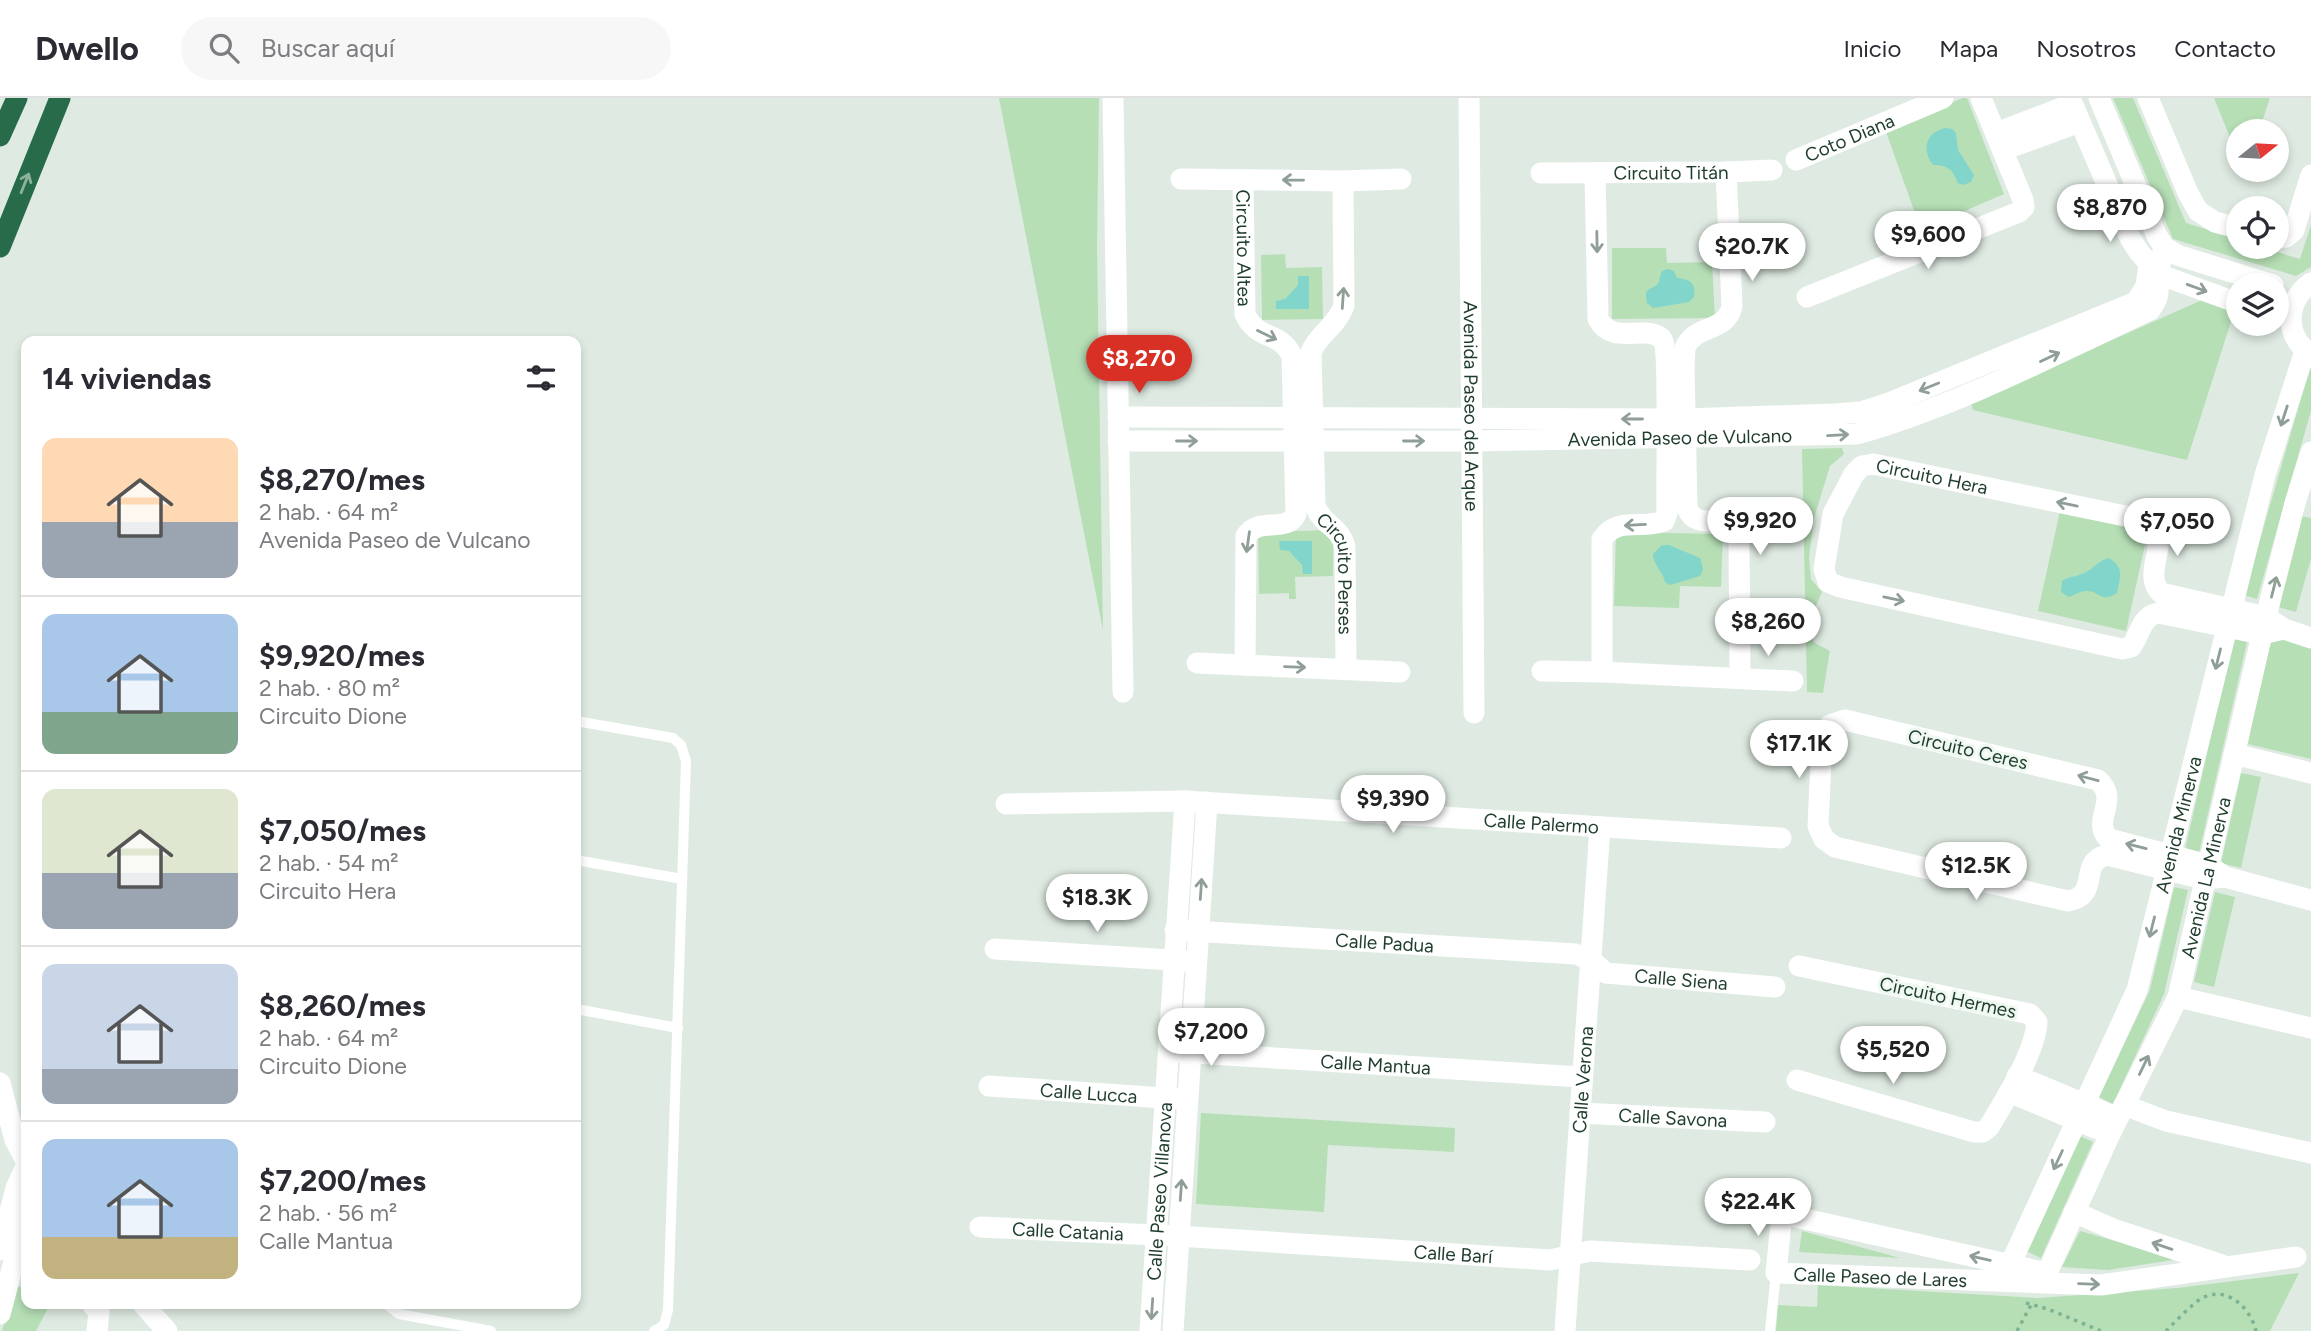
<!DOCTYPE html>
<html lang="es">
<head>
<meta charset="utf-8">
<style>
  body { margin:0; font-family:Figtree,sans-serif; background:#f7f7f7; color:#2b2b33; height:100vh; display:flex; flex-direction:column; font-size:26px; white-space:nowrap }
  * { box-sizing:border-box; margin:0 }
  p { font-size:23px; color:#7c7c81 }
  .icon { flex:none; width:38px; height:38px; fill:none; stroke:currentColor; stroke-width:2; stroke-linecap:round; stroke-linejoin:round }
  .map { position:relative; flex:1; overflow:hidden }
  .sheet { position:absolute; left:21px; top:238px; width:560px; height:973px; display:flex; flex-direction:column; background:#fff; border-radius:14px; box-shadow:0 4px 10px #0003 }
  .sheet>* { flex:none }
  .needle { width:46px; rotate:72deg }
  .tools { position:absolute; left:2226px; top:21px; display:grid; gap:14px }
  .tools a { display:grid; place-items:center; width:63px; height:63px; border-radius:50%; background:#fff; box-shadow:0 4px 10px #0003; font-size:35px }
  .price { position:absolute; translate:-50% -60px; padding:0 16px; border-radius:24px; background:#fff; color:#222; font-size:23px; line-height:46px; filter:drop-shadow(0 2px 4px #0008) }
  .price::after { content:''; position:absolute; left:50%; top:42px; width:21px; height:16px; margin-left:-10px; background:inherit; clip-path:polygon(0 0,100% 0,50% 100%) }
  .price.active { background:#d93025; color:#fff }
  ul { padding:0; list-style:none }
  li { display:flex; align-items:center; gap:21px; height:175px; padding:0 21px }
  li+li { border-top:2px solid #e1e1e2 }
  li span { display:grid; place-items:center; flex:none; width:196px; height:140px; border-radius:14px; color:#555 }
  li>.icon { margin-inline-start:auto }
  span .icon { width:84px; height:84px; fill:#fffc; stroke-width:1 }
  li b { font-size:30px }
  h2 { display:flex; justify-content:space-between; align-items:center; height:84px; padding:0 21px; font-size:30px }
  header { display:flex; align-items:center; gap:42px; box-sizing:border-box; height:98px; padding:0 35px; background:#fff; border-bottom:2px solid #e1e1e2 }
  header strong { font-size:33px }
  nav { display:flex; gap:38px; margin-inline-start:auto; font-size:24px }
  .search { width:490px; height:63px; background:#f7f7f7; display:flex; align-items:center; gap:18px; box-sizing:border-box; padding:0 24px; border-radius:38px; color:#7c7c81; font-size:26px }
  .map>svg:first-child { display:block }
  .green { fill:#b6dfb6 }
  .water { fill:#82d5cb }
  .lines { fill:none; stroke-linecap:round; stroke-linejoin:round }
  .path { stroke:#7db292; stroke-width:3.5; stroke-dasharray:3.5 5; stroke-linecap:butt }
  .lane { stroke:#fff; stroke-width:10 }
  .street { stroke:#fff; stroke-width:21 }
  .secondary { stroke:#fff; stroke-width:21 }
  .highway { stroke:#286b4b; stroke-width:21 }
  .oneway { stroke:#8f9e96 }
  .oneway2 { stroke:#8cb29e }
  .labels { text-anchor:middle; stroke-width:6; stroke-linejoin:round; paint-order:stroke }
  .street-label { font-size:19px; fill:#1f3d2c; stroke:#eff8f1 }
</style>
</head>
<body>
<header>
<strong>Dwello</strong>
<div class="search"><svg class="icon" aria-label="search" viewBox="0 0 24 24"><circle cx="10" cy="10" r="6"/><path d="M15 15l6 6"/></svg>Buscar aquí</div>
<nav><a>Inicio</a><a>Mapa</a><a>Nosotros</a><a>Contacto</a></nav>
</header>
<div class="map">
<svg width="2311" height="1233" viewBox="0 0 2311 1233">
  <rect width="100%" height="100%" fill="#dfebe2"/>
  <path class="green" d="M999 0H1099L1097 149 1103 532Z
    M1963 0H1967L2004 96 1921 132 1885 31Z
    M2113 0H2133L2186 125 2238 141V149H2261L2300 161 2311 127V169L2296 178 2173 141Z
    M2214 0H2270L2259 33H2238V59Z
    M1612 150H1666L1667 165 1712 164 1715 220 1612 221Z
    M1285 156 1286 170 1322 169 1323 221 1262 222 1261 157Z
    M2202 202 2234 214 2187 362 1973 312 1971 305Z
    M2311 266V313L2257 501 2244 497Z
    M1842 350 1844 356 1830 368 1814 420 1809 460 1811 481 1822 494 1815 510 1809 537 1815 545 1830 553 1829 558 1823 595 1807 594 1802 351Z
    M2060 413 2148 433 2126 533 2038 513Z
    M2302 418 2311 420V461L2296 514 2278 509Z
    M1333 432V478L1295 479 1296 501H1289V495L1259 496 1258 434Z
    M1616 434 1723 436 1721 489 1680 488 1679 510 1614 508Z
    M2270 534 2311 548V661L2248 646Z
    M2233 541 2247 544 2199 755 2185 752Z
    M2241 675 2261 679 2241 770 2221 765Z
    M2174 789 2188 792 2164 896 2113 1006 2099 999 2150 892Z
    M2215 794 2235 799 2214 889 2194 884Z
    M1201 1015 1455 1030 1454 1054 1328 1047 1324 1114 1196 1106Z
    M2078 1037 2093 1044 2041 1160 2026 1153Z
    M1802 1133 1900 1160 1799 1154Z
    M2080 1133 2180 1161 2108 1172 2062 1169Z
    M2299 1175 2270 1233H1776L1778 1207 1817 1209 1818 1187 2038 1200 2177 1190Z
    M16 1187 26 1192V1206H50L36 1233H2Z"/>
  <path class="water" d="M1945 30 1952 31 1956 35 1958 52 1974 77 1971 84 1963 87 1958 85C1953 72 1948 67 1933 67 1921 52 1926 34 1945 30Z
    M1668 171 1674 173 1677 180C1690 181 1696 185 1694 199L1689 204 1653 210 1647 205C1643 186 1653 194 1659 184 1660 180 1660 177 1662 173Z
    M1298 178H1309V211H1276V203L1285 201 1298 187Z
    M1279 443H1312V476H1303L1302 467 1289 453 1280 452Z
    M1662 447H1669L1700 460 1703 471 1700 478 1670 487 1665 484C1663 473 1653 467 1653 456Z
    M2109 460C2125 470 2120 479 2117 495 2099 506 2101 492 2085 493 2081 493 2074 497 2069 499L2061 494 2062 483C2069 478 2076 479 2084 475 2094 471 2098 462 2109 460Z"/>
  <g class="lines">
    <path class="path" d="M2026 1205 2048 1211 2101 1233
      M2017 1233 2031 1207
      M2166 1233C2176 1223 2187 1211 2199 1202 2224 1185 2250 1208 2256 1233"/>
    <path class="lane" d="M576 623 673 640 681 647 686 663 668 1212 664 1227 654 1233
      M576 762 682 781
      M576 911 678 930
      M386 1206 399 1216 491 1233
      M1770 1233 1776 1175"/>
    <g class="street">
      <path d="M1113 0 1123 594"/>
      <path id="s1" d="M1469 0 1474 615"/>
      <path d="M2148 0 2188 95 2198 113 2215 124 2238 130"/>
      <path d="M1996 35 2072 6"/>
      <path d="M2003 52 2080 24"/>
      <path id="s2" d="M1796 62 1943 0"/>
      <path d="M1726 74 1732 208C1726 236 1695 225 1685 250L1684 270 1687 410C1699 438 1728 407 1739 438L1740 579"/>
      <path id="s3" d="M1541 75 1726 74 1772 72"/>
      <path d="M1595 75 1598 221C1613 249 1647 225 1662 241 1670 250 1666 392 1667 415L1664 423C1641 432 1618 418 1602 441V574"/>
      <path d="M1181 81 1343 83 1401 81"/>
      <path id="s4" d="M1243 82 1245 216C1258 244 1280 232 1292 258L1296 416C1286 436 1258 418 1246 438L1245 567"/>
      <path id="s5" d="M1343 83 1344 208C1335 230 1319 235 1311 254L1315 408C1323 428 1340 428 1345 449L1346 571"/>
      <path d="M2277 140 2286 139 2294 132 2311 77"/>
      <path d="M1807 199 2019 114 2024 109 2023 102 1981 0"/>
      <path d="M1118 319 1684 321 1835 316 1861 314 1889 305 2136 204 2146 188 2149 167"/>
      <path id="s6" d="M1118 343H1471L1857 336C1959 307 2054 257 2150 212 2163 194 2156 192 2159 173 2160 165 2162 157 2164 149"/>
      <path id="s7" d="M2284 531 2262 536 2158 515C2141 518 2140 537 2131 549L2122 551 1840 489 1828 484 1824 471 1833 416 1854 376 1862 368 1873 366 2149 423C2174 440 2140 475 2161 495L2266 519 2284 531 2311 540"/>
      <path d="M1197 565 1400 574"/>
      <path d="M1542 573 1602 574 1793 583"/>
      <path d="M2234 656 2311 675"/>
      <path id="s8" d="M1006 706 1185 703 1781 740"/>
      <path d="M2225 779 2208 767 2109 741C2090 722 2121 703 2098 682L1845 622 1830 627 1822 640 1818 728 1824 741 1835 749 2068 803C2102 797 2077 764 2107 757L2204 781 2225 779 2311 802"/>
      <path id="s9" d="M1175 832 1576 856 1592 863 1606 875 1775 889"/>
      <path d="M995 851 1187 863"/>
      <path d="M2178 899 2311 930"/>
      <path id="s10" d="M1178 954 1582 979"/>
      <path d="M2017 978 2118 1020"/>
      <path d="M1797 982 1974 1034H1983L1989 1029C2005 1002 2035 955 2037 924L2030 916 1799 868"/>
      <path d="M0 985 15 1042 26 1063"/>
      <path id="s11" d="M989 988 1179 1001"/>
      <path d="M2009 994 2110 1036"/>
      <path d="M2124 1007 2166 1023 2311 1055"/>
      <path id="s12" d="M1580 1015 1765 1024"/>
      <path d="M2074 1114 2113 1131 2222 1167"/>
      <path id="s13" d="M980 1129 1178 1138 1550 1162 1590 1153 1750 1162"/>
      <path d="M0 1152 16 1090 26 1068"/>
      <path id="s14" d="M2047 1175 1791 1118 1784 1120 1781 1125 1776 1175 2101 1187 2296 1159"/>
      <path id="s15" d="M2003 1182 2137 892 2265 377 2305 253"/>
      <path id="s16" d="M2043 1184 2110 1036 2178 899 2266 519 2295 405 2311 354"/>
      <path d="M92 1206 99 1214 97 1233"/>
      <path d="M143 1206 167 1233"/>
      <path d="M0 1216 26 1118"/>
      <path id="s17" d="M1150 1233 1185 703"/>
      <path d="M1173 1233 1207 704"/>
      <path id="s18" d="M1565 1233 1600 729"/>
    </g>
    <path class="secondary" d="M2070 0 2130 140 2139 154 2158 176 2238 205
      M2099 0 2157 138 2164 149 2177 157 2273 187
      M2311 185C2285 203 2284 239 2311 256"/>
    <path class="highway" d="M0 38 17 0
      M0 149 60 0"/>
  </g>
  <defs><path id="oneway-shaft" d="M-6 0H5M1.5-3L5.5 0L1.5 3" fill="none" stroke-width="1.6" stroke-linecap="round" stroke-linejoin="round" transform="scale(1.75)"/></defs>
  <g class="oneway">
    <use href="#oneway-shaft" transform="translate(1293 82) rotate(-179)"/>
    <use href="#oneway-shaft" transform="translate(1597 144) rotate(89)"/>
    <use href="#oneway-shaft" transform="translate(2197 190) rotate(20)"/>
    <use href="#oneway-shaft" transform="translate(1343 200) rotate(-86)"/>
    <use href="#oneway-shaft" transform="translate(1267 237) rotate(26)"/>
    <use href="#oneway-shaft" transform="translate(2050 259) rotate(-25)"/>
    <use href="#oneway-shaft" transform="translate(1929 289) rotate(158)"/>
    <use href="#oneway-shaft" transform="translate(2284 318) rotate(108)"/>
    <use href="#oneway-shaft" transform="translate(1632 321) rotate(-180)"/>
    <use href="#oneway-shaft" transform="translate(1838 337) rotate(-3)"/>
    <use href="#oneway-shaft" transform="translate(1187 343)"/>
    <use href="#oneway-shaft" transform="translate(1414 343)"/>
    <use href="#oneway-shaft" transform="translate(2067 406) rotate(-168)"/>
    <use href="#oneway-shaft" transform="translate(1635 427) rotate(177)"/>
    <use href="#oneway-shaft" transform="translate(1248 444) rotate(98)"/>
    <use href="#oneway-shaft" transform="translate(2274 489) rotate(-76)"/>
    <use href="#oneway-shaft" transform="translate(1894 501) rotate(12)"/>
    <use href="#oneway-shaft" transform="translate(2218 561) rotate(104)"/>
    <use href="#oneway-shaft" transform="translate(1295 569) rotate(2)"/>
    <use href="#oneway-shaft" transform="translate(2088 680) rotate(-165)"/>
    <use href="#oneway-shaft" transform="translate(2136 748) rotate(-166)"/>
    <use href="#oneway-shaft" transform="translate(1201 791) rotate(-86)"/>
    <use href="#oneway-shaft" transform="translate(2152 829) rotate(104)"/>
    <use href="#oneway-shaft" transform="translate(2144 967) rotate(-64)"/>
    <use href="#oneway-shaft" transform="translate(2058 1062) rotate(115)"/>
    <use href="#oneway-shaft" transform="translate(1181 1092) rotate(-86)"/>
    <use href="#oneway-shaft" transform="translate(2162 1148) rotate(-161)"/>
    <use href="#oneway-shaft" transform="translate(1980 1160) rotate(-167)"/>
    <use href="#oneway-shaft" transform="translate(2089 1186) rotate(2)"/>
    <use href="#oneway-shaft" transform="translate(1152 1211) rotate(94)"/>
  </g>
  <use class="oneway2" href="#oneway-shaft" transform="translate(25 85) rotate(-68)"/>
  <g class="labels">
    <g class="street-label">
      <text dy="7" stroke="none"><textPath href="#s2" startOffset="58">Coto Diana</textPath></text>
      <text dy="7" stroke="none"><textPath href="#s3" startOffset="130">Circuito Titán</textPath></text>
      <text dy="7" stroke="none"><textPath href="#s4" startOffset="68">Circuito Altea</textPath></text>
      <text dy="7" stroke="none"><textPath href="#s1" startOffset="308">Avenida Paseo del Arque</textPath></text>
      <text dy="7" stroke="none"><textPath href="#s6" startOffset="562">Avenida Paseo de Vulcano</textPath></text>
      <text dy="7" stroke="none"><textPath href="#s7" startOffset="682">Circuito Hera</textPath></text>
      <text dy="7" stroke="none"><textPath href="#s5" startOffset="411">Circuito Perses</textPath></text>
      <text transform="translate(1968 651) rotate(13)" y="7">Circuito Ceres</text>
      <text dy="7" stroke="none"><textPath href="#s8" startOffset="536">Calle Palermo</textPath></text>
      <text dy="7" stroke="none"><textPath href="#s15" startOffset="490">Avenida Minerva</textPath></text>
      <text dy="7" stroke="none"><textPath href="#s16" startOffset="438">Avenida La Minerva</textPath></text>
      <text dy="7" stroke="none"><textPath href="#s9" startOffset="210">Calle Padua</textPath></text>
      <text dy="7" stroke="none"><textPath href="#s9" startOffset="513">Calle Siena</textPath></text>
      <text transform="translate(1948 899) rotate(12)" y="7">Circuito Hermes</text>
      <text dy="7" stroke="none"><textPath href="#s10" startOffset="198">Calle Mantua</textPath></text>
      <text dy="7" stroke="none"><textPath href="#s18" startOffset="252">Calle Verona</textPath></text>
      <text dy="7" stroke="none"><textPath href="#s11" startOffset="100">Calle Lucca</textPath></text>
      <text dy="7" stroke="none"><textPath href="#s12" startOffset="93">Calle Savona</textPath></text>
      <text dy="7" stroke="none"><textPath href="#s17" startOffset="140">Calle Paseo Villanova</textPath></text>
      <text dy="7" stroke="none"><textPath href="#s13" startOffset="88">Calle Catania</textPath></text>
      <text dy="7" stroke="none"><textPath href="#s13" startOffset="474">Calle Barí</textPath></text>
      <text dy="7" stroke="none"><textPath href="#s14" startOffset="430">Calle Paseo de Lares</textPath></text>
    </g>
  </g>
</svg>
<div class="tools">
<a><svg class="needle" viewBox="-14 -14 28 28"><path d="M0-13l5 13h-10z" fill="#e53935"/><path d="M0 13l5-13h-10z" fill="#7c7c81"/></svg></a>
<a><svg class="icon" aria-label="locate" viewBox="0 0 24 24"><circle cx="12" cy="12" r="6"/><path d="M12 2v4M12 18v4M2 12h4M18 12h4"/></svg></a>
<a><svg class="icon" aria-label="layers" viewBox="0 0 24 24"><path d="M12 4l9 5-9 5-9-5zM3 14l9 5 9-5"/></svg></a>
</div>
<b class="price" style="left:2110px;top:146px">$8,870</b>
<b class="price" style="left:1928px;top:173px">$9,600</b>
<b class="price" style="left:1752px;top:185px">$20.7K</b>
<b class="price active" style="left:1139px;top:297px">$8,270</b>
<b class="price" style="left:1760px;top:459px">$9,920</b>
<b class="price" style="left:2177px;top:460px">$7,050</b>
<b class="price" style="left:1768px;top:560px">$8,260</b>
<b class="price" style="left:1799px;top:682px">$17.1K</b>
<b class="price" style="left:1393px;top:737px">$9,390</b>
<b class="price" style="left:1976px;top:804px">$12.5K</b>
<b class="price" style="left:1097px;top:836px">$18.3K</b>
<b class="price" style="left:1211px;top:970px">$7,200</b>
<b class="price" style="left:1893px;top:988px">$5,520</b>
<b class="price" style="left:1758px;top:1140px">$22.4K</b>
<section class="sheet">
<h2>14 viviendas<svg class="icon" aria-label="filters" viewBox="0 0 24 24"><path d="M4 7h16M4 17h16"/><circle cx="9" cy="7" r="2"/><circle cx="15" cy="17" r="2"/></svg></h2>
<ul>
<li><span style="background:linear-gradient(#ffd9b3 60%,#9aa5b1 0)"><svg class="icon" aria-label="home" viewBox="0 0 24 24"><path d="M3 11l9-7 9 7M6 9v11h12V9"/></svg></span><div><b>$8,270/mes</b><p>2 hab. · 64 m²</p><p>Avenida Paseo de Vulcano</p></div></li>
<li><span style="background:linear-gradient(#a9c7e8 70%,#7fa58c 0)"><svg class="icon" aria-label="home" viewBox="0 0 24 24"><path d="M3 11l9-7 9 7M6 9v11h12V9"/></svg></span><div><b>$9,920/mes</b><p>2 hab. · 80 m²</p><p>Circuito Dione</p></div></li>
<li><span style="background:linear-gradient(#dfe7d0 60%,#9aa5b1 0)"><svg class="icon" aria-label="home" viewBox="0 0 24 24"><path d="M3 11l9-7 9 7M6 9v11h12V9"/></svg></span><div><b>$7,050/mes</b><p>2 hab. · 54 m²</p><p>Circuito Hera</p></div></li>
<li><span style="background:linear-gradient(#c9d6e8 75%,#9aa5b1 0)"><svg class="icon" aria-label="home" viewBox="0 0 24 24"><path d="M3 11l9-7 9 7M6 9v11h12V9"/></svg></span><div><b>$8,260/mes</b><p>2 hab. · 64 m²</p><p>Circuito Dione</p></div></li>
<li><span style="background:linear-gradient(#a9c7e8 70%,#c2b280 0)"><svg class="icon" aria-label="home" viewBox="0 0 24 24"><path d="M3 11l9-7 9 7M6 9v11h12V9"/></svg></span><div><b>$7,200/mes</b><p>2 hab. · 56 m²</p><p>Calle Mantua</p></div></li>
</ul>
</section>
</div>
</body>
</html>
